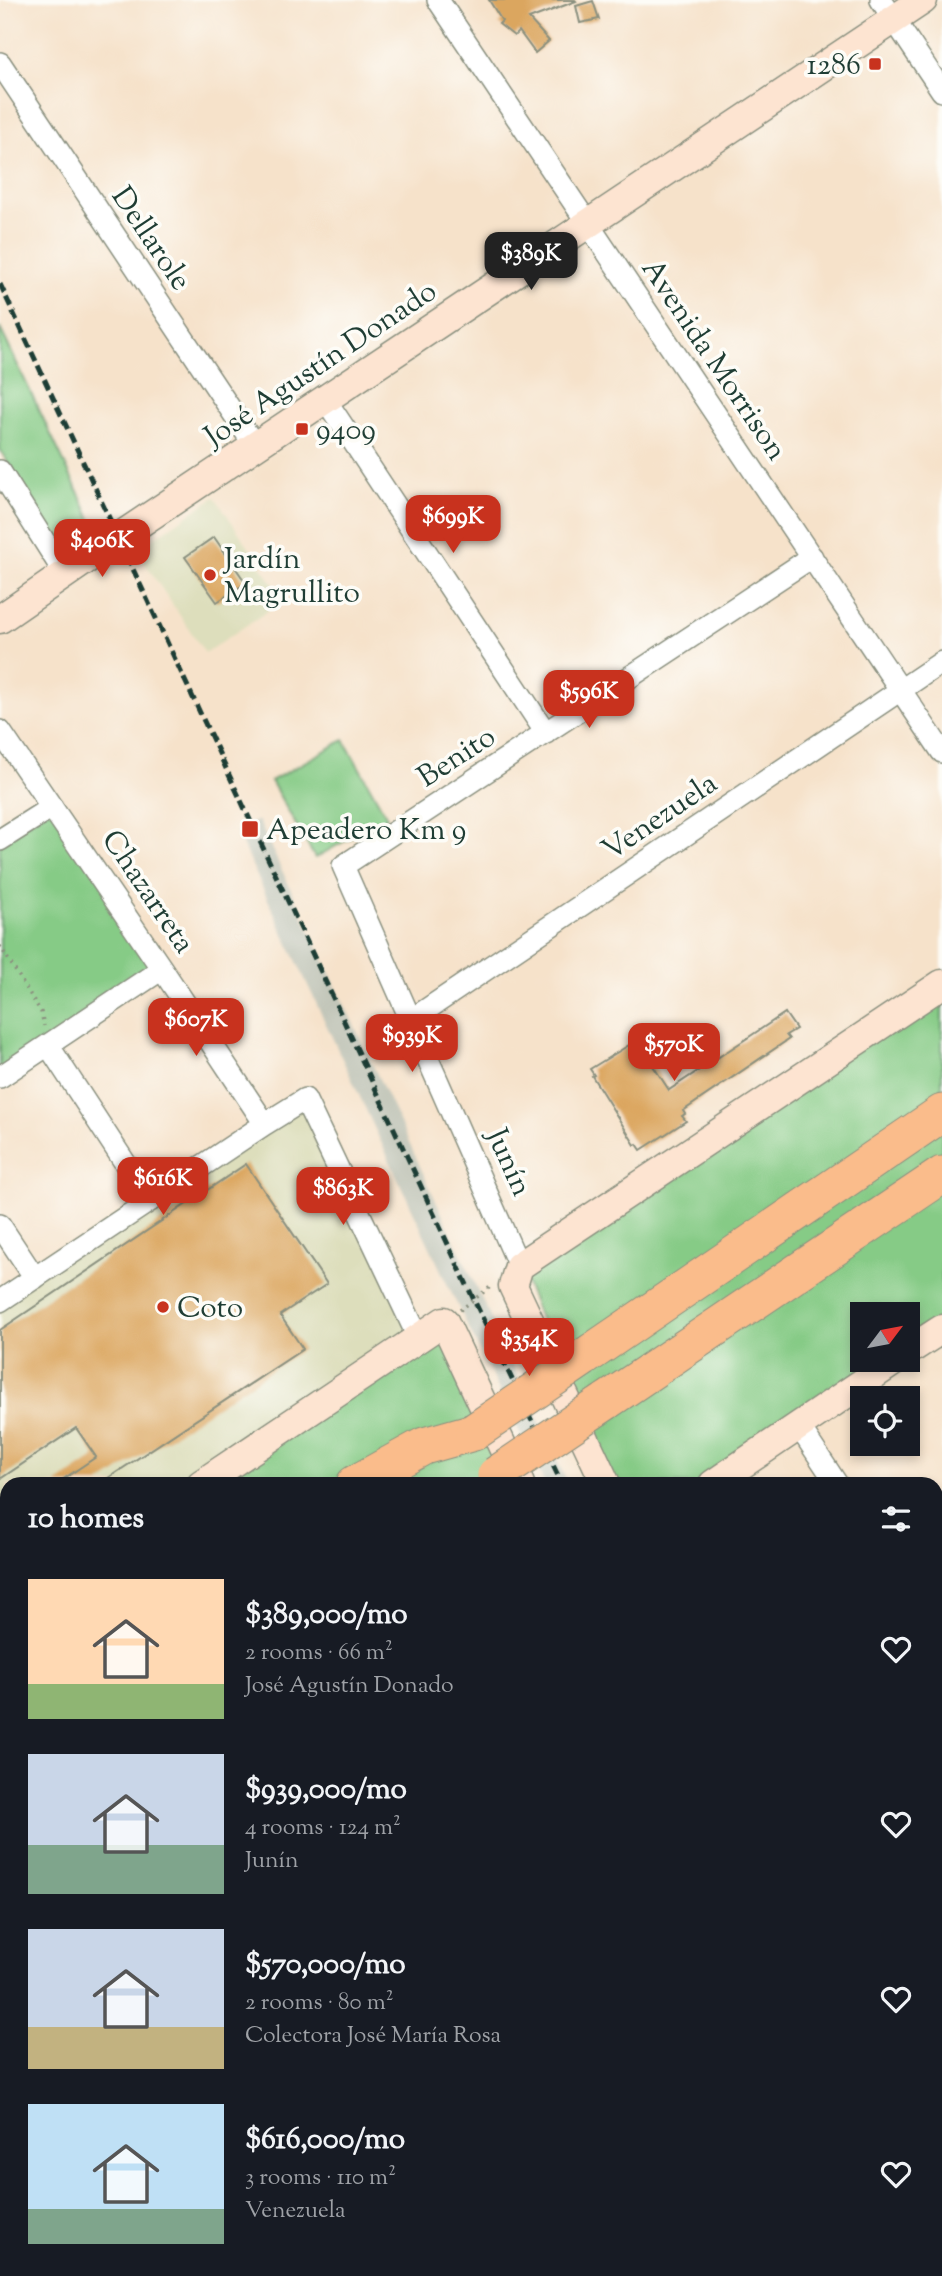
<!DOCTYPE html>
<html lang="en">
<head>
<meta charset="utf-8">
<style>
  body { margin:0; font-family:"Sorts Mill Goudy",serif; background:#242831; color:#f1f3f6; height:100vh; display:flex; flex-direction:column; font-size:26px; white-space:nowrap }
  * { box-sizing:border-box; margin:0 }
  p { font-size:23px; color:#9ea1a6 }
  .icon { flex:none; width:38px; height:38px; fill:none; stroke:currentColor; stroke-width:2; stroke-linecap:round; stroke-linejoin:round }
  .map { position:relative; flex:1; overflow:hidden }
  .sheet { position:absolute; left:0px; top:1477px; width:943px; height:800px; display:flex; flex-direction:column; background:#171b24; border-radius:21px 21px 0 0; box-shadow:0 4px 10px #0003 }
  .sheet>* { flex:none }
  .needle { width:46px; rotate:58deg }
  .buttons { position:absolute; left:850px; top:1302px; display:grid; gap:14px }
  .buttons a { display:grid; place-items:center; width:70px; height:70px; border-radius:0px; background:#171b24; box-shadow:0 4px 10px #0003; font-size:35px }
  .price { position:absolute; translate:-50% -60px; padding:0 16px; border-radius:14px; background:#c8321e; color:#fff; font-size:23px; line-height:46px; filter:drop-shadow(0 2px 4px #0008) }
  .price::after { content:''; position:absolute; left:50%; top:42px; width:21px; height:16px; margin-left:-10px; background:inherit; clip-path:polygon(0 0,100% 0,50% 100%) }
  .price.selected { background:#222; color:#fff }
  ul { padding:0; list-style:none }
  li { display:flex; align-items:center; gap:21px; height:175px; padding:0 28px }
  li span { display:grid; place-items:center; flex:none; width:196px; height:140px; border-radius:0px; color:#555 }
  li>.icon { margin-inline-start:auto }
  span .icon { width:84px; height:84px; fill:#fffc; stroke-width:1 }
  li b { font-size:30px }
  h2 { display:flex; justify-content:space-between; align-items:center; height:84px; padding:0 28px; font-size:30px }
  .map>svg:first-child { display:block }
  .built { fill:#dddebc }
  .industrial { fill:#c2c6b9 }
  .green { fill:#86cb86; stroke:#52845d; stroke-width:2 }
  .building { fill:#dba65f }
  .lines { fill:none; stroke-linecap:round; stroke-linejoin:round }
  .street-casing { stroke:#8a907f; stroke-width:24 }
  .secondary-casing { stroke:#8a907f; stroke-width:31 }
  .highway-casing { stroke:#8a907f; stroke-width:39 }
  .path { stroke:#8a907f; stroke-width:3.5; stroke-dasharray:2 5; stroke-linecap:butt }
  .street { stroke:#fff; stroke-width:21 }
  .secondary { stroke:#fde4d1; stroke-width:28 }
  .highway { stroke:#fabc8b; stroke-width:37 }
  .rail { stroke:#1f3d34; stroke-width:5; stroke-dasharray:10 5; stroke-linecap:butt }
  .highway-bridge-casing { stroke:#8a907f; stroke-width:39; stroke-linecap:butt }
  .highway-bridge { stroke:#fabc8b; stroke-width:37 }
  .poi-dot { fill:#c8321e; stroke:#fdfcf7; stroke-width:2.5 }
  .labels { text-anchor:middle; stroke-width:7; stroke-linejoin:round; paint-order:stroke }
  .poi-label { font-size:30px; fill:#1f3d34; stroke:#fdfcf7; text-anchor:start }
  .street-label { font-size:30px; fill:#1f3d34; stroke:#fdfcf7 }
</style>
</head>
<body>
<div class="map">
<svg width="942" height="2276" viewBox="0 0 942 2276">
  <rect width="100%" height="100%" fill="#fdfcf7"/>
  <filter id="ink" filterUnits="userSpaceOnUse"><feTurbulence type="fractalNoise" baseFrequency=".0143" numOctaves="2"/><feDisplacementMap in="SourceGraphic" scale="14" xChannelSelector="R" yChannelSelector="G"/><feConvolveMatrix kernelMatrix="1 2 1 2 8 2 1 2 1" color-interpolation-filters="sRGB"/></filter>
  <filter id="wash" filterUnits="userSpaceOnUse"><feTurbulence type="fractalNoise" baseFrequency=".00686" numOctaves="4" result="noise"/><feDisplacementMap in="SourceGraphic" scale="28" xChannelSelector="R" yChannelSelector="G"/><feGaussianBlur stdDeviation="1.57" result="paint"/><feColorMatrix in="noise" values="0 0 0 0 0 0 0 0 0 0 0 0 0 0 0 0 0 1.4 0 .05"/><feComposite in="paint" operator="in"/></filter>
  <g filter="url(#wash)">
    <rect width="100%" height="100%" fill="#f6e2ca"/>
    <path class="built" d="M215 497 284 600 205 653 136 550Z
      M305 1099 418 1337 201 1484H7V1615L0 1620V1301Z"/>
    <path class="industrial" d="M258 820 286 879 568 1484H545L450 1290 236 831Z
      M483 2270H830L833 2276H487Z"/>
    <path class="green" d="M0 328 94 525 92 535 72 548H61L0 450Z
      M344 740 387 817 315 858 271 781Z
      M52 807 162 969 0 1077V840Z
      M942 984V1329L908 1351V1314H863V1360H896L713 1484H606L519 1266Z
      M444 1321 520 1484H202Z
      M7 1615V2197L0 2205V1620Z
      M942 2105V2258L936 2246V2109Z"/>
    <g id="blocks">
      <path class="building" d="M489 0H575L576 1 529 19 549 41 535 53 519 31 514 36 499 24 502 21Z
        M593 1 599 19 580 23 576 6Z
        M214 537 246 583 217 602 185 557Z
        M785 1013 796 1029 786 1035 789 1039 683 1111 685 1114 682 1116 686 1121 641 1150 637 1144 635 1145 592 1076 594 1075 590 1069 634 1042 638 1048 640 1046 669 1090Z
        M246 1164 327 1284 280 1315 303 1349 99 1484H56L96 1457 76 1428 0 1479V1330Z"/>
    </g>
  </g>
  <g filter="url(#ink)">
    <use href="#blocks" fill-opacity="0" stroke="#8a907f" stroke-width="2"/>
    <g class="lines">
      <g class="street-casing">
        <path id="street" d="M438 0 942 752
          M881 0 942 91
          M0 63 255 446
          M325 399 546 733
          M0 471 65 574
          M0 731 162 969 265 1124
          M0 840 52 807
          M411 1020 942 662
          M48 1045 150 1201
          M0 1077 162 969
          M0 1225 35 1278
          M519 1266 343 866 812 557
          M0 1301 265 1124 305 1099 418 1337
          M798 1425 837 1484
          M936 1632 942 1640
          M936 1773 942 1769
          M936 1991 942 2003
          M44 2270 48 2276
          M455 2270 459 2276
          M849 2270 852 2276
          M189 2276 198 2270"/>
      </g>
      <g class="secondary-casing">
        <path id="secondary" d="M0 619 119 537 923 0
          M908 1351 942 1329
          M201 1484 444 1321 520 1484
          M606 1484 513 1286 519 1266 942 984
          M713 1484 896 1360
          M0 1620 7 1615
          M0 2205 7 2197"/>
      </g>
      <g class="highway-casing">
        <path id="highway" d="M583 1358 942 1113
          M605 1402 942 1175
          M355 1484 424 1446 474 1432
          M0 1680 7 1679
          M0 1788 7 1783
          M0 1835 7 1830"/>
      </g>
      <path class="path" d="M0 946 41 1012 44 1026
        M460 1310 493 1285"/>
      <use href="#street" class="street"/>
      <use href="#secondary" class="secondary"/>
      <use href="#highway" class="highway"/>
      <path class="rail" d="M0 284 474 1300 562 1484
        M929 2270 932 2276"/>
      <g class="highway-bridge-casing">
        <path id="highway-bridge" d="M474 1432 583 1358
          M496 1475 605 1402"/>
      </g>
      <use href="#highway-bridge" class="highway-bridge"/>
    </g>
  </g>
  <g class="poi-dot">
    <rect x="868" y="57" width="14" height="14" rx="3.5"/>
    <rect x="295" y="422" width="14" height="14" rx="3.5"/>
    <circle cx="210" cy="575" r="7"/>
    <rect x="241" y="820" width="18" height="18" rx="3.5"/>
    <circle cx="163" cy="1307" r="7"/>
  </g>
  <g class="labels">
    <g class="poi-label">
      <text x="861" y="74" text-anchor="end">1286</text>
      <text x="316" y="439">9409</text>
      <text x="224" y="568">Jardín<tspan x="224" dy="34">Magrullito</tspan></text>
      <text x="266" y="839">Apeadero Km 9</text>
      <text x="177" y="1317">Coto</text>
    </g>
    <g class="street-label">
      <text transform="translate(152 238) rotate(56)" y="10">Dellarole</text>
      <text transform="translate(715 359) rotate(56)" y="10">Avenida Morrison</text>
      <text transform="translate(320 363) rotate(-34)" y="10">José Agustín Donado</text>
      <text transform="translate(456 756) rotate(-33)" y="10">Benito</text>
      <text transform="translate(659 816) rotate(-34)" y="10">Venezuela</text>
      <text transform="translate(149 891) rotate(56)" y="10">Chazarreta</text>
      <text transform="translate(510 1162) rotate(66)" y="10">Junín</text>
    </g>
  </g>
</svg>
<div class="buttons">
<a><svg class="needle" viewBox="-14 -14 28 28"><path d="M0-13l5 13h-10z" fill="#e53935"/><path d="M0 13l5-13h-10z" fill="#9ea1a6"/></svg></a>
<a><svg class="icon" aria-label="locate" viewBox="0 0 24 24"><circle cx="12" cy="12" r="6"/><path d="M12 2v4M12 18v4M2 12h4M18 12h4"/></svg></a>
</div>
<b class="price selected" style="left:531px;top:292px">$389K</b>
<b class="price" style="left:453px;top:555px">$699K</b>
<b class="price" style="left:102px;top:579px">$406K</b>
<b class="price" style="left:589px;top:730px">$596K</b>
<b class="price" style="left:196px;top:1058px">$607K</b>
<b class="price" style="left:412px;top:1074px">$939K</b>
<b class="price" style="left:674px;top:1083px">$570K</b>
<b class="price" style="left:163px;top:1217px">$616K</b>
<b class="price" style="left:343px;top:1227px">$863K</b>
<b class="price" style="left:529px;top:1378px">$354K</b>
<section class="sheet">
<h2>10 homes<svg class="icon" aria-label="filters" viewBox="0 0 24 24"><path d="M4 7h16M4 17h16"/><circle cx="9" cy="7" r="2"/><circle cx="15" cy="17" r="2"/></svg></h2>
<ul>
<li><span style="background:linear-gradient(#ffd9b3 75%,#8fb573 0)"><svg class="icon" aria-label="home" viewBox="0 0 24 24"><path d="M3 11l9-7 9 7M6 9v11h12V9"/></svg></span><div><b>$389,000/mo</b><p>2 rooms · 66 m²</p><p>José Agustín Donado</p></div><svg class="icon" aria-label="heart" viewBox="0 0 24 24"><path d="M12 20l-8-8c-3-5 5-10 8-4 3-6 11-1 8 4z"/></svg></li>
<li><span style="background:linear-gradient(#c9d6e8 65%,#7fa58c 0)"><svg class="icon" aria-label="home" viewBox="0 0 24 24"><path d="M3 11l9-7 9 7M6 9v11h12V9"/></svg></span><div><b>$939,000/mo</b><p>4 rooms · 124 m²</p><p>Junín</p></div><svg class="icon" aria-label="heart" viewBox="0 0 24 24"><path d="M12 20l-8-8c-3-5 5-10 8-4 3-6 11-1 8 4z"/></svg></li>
<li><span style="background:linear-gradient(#c9d6e8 70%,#c2b280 0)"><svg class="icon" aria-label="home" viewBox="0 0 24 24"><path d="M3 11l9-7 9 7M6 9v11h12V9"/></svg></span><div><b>$570,000/mo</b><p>2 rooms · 80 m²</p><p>Colectora José María Rosa</p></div><svg class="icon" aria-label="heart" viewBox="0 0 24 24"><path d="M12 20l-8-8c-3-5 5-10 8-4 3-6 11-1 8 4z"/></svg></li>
<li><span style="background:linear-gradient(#bfe0f5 75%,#7fa58c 0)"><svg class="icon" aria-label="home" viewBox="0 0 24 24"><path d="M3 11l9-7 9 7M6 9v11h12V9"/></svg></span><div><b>$616,000/mo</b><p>3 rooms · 110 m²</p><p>Venezuela</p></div><svg class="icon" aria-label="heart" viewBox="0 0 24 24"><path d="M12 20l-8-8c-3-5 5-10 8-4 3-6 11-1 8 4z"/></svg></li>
</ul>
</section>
</div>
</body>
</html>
